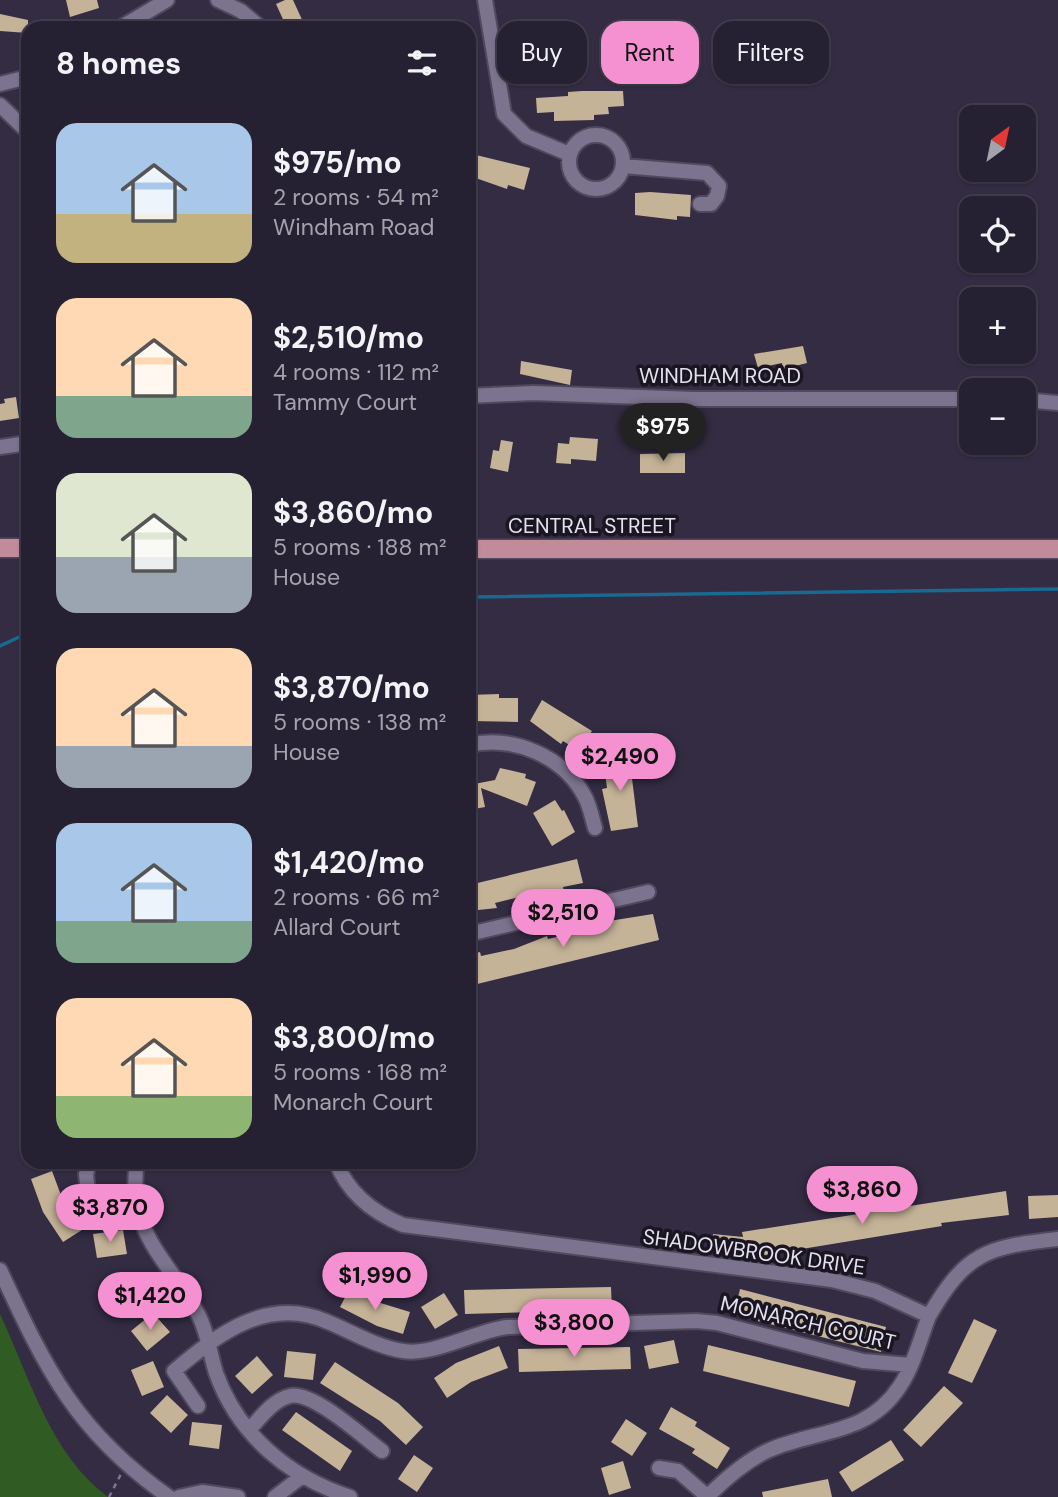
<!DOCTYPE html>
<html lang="en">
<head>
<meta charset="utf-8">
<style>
  body { margin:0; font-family:"DM Sans",sans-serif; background:#2e293a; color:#f1f3f6; height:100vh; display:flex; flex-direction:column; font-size:26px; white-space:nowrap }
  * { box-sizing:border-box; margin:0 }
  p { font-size:23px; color:#a4a3ac }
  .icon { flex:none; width:38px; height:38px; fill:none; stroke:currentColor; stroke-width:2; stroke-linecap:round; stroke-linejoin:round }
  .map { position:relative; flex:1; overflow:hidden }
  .side { position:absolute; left:21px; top:21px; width:455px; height:1148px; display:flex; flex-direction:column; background:#262132; border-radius:21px; box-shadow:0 2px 5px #0004,0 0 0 2px #423e4d }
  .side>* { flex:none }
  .top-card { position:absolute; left:497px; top:21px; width:455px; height:63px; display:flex; gap:14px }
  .needle { width:46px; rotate:33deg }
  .tools { position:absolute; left:959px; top:105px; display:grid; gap:14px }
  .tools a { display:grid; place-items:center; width:77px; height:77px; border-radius:14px; background:#262132; box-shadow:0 2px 5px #0004,0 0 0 2px #423e4d; font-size:35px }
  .price { position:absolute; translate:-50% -60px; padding:0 16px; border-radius:24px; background:#f591d1; color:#111; font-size:23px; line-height:46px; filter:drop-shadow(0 2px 4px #0008) }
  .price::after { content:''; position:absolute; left:50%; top:42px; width:21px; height:16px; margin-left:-10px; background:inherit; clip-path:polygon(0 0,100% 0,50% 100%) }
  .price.selected { background:#222; color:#fff }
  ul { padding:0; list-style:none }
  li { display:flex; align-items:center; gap:21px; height:175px; padding:0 35px }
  li span { display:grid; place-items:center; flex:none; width:196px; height:140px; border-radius:21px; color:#555 }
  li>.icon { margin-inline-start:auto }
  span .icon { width:84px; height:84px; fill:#fffc; stroke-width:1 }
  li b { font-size:30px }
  h2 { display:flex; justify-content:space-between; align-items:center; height:84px; padding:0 35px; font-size:30px }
  .tag { padding:0 24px; border-radius:21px; background:#262132; box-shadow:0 2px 5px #0004,0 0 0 2px #423e4d; font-size:24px; line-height:63px }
  .tag.selected { background:#f591d1; color:#111 }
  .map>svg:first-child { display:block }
  .green { fill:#305c23 }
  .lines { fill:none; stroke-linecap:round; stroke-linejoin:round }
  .stream { stroke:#196990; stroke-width:3.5 }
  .building { fill:#c5b398 }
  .minor-casing { stroke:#50495d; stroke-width:18 }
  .major-casing { stroke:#50495d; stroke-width:21 }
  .path { stroke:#7e788c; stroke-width:2.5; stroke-dasharray:5 5; stroke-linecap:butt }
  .minor { stroke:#7c748f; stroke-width:14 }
  .major { stroke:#c18b9c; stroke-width:18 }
  .labels { text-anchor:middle; stroke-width:7; stroke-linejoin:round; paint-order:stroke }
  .street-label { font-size:21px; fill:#e5e1f0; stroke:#1a1621 }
</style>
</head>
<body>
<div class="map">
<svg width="1058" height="1497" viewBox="0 0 1058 1497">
  <rect width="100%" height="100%" fill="#332c43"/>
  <path class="green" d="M0 1314C30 1378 50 1454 108 1497H0Z"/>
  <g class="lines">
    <path class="stream" d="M469 597 1058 589
      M0 646 28 633"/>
  </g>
  <path class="building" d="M66 0H97L99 8 70 17Z
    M285 0H293L304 24 287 28 276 4Z
    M0 14 28 20V33L0 31Z
    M582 91H623L624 106 608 107 609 114 594 115V120L554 121V112L537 113 536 98 568 96V92Z
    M476 155 530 168 524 190 508 185 507 189 470 176Z
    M650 192 691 195 690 217 677 216V220L635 215V193Z
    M803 346 807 363 783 369 782 363 758 368 754 354Z
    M521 361 572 370 570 385 520 374Z
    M16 397 19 418 0 421V404L5 403 4 399Z
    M570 437 598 439 596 461 571 459V464L556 463 558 443 569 444Z
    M501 440 513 442 508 472 490 468 493 450 499 451Z
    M685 453V473H640V454Z
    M499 694V698H518V722L471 721 469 695Z
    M542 700 592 731 579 751 563 741 561 744 530 721Z
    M629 754 638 827 611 831 602 789 607 788 603 757Z
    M500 768 526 774 525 778 536 782 527 806 481 788 485 807 469 810V785L495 780Z
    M555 800 562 811 564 810 575 832 552 846 533 813Z
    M577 859 583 883 563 887 564 892 547 896 546 892 528 895 495 903 497 908 469 911V885Z
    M653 914 659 940 469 986V955L480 952 481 956 514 949 547 936 548 939 610 924 609 921Z
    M52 1171 65 1206 68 1203 85 1228 63 1242 43 1212 31 1179Z
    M1006 1191 1009 1215 941 1223 942 1226 746 1258 745 1254 712 1251 713 1234 743 1237 742 1232Z
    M1058 1195V1217L1029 1219 1028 1196Z
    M123 1230 127 1254 97 1258 93 1234Z
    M351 1286 374 1301 410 1312 403 1334 377 1326 340 1307Z
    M611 1287 612 1310 465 1314 464 1290Z
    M740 1289 886 1327 881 1352 734 1315Z
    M444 1293 458 1315 435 1329 421 1307Z
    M153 1313 170 1332 147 1351 131 1331Z
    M974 1319 997 1330 972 1383 948 1373Z
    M674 1340 679 1363 649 1369 644 1346Z
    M708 1345 856 1381 849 1407 703 1371Z
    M499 1346 508 1368 471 1382 447 1398 434 1378 456 1363Z
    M630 1347 631 1369 519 1372 518 1349Z
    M287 1351 316 1354 313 1380 284 1377Z
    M257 1356 273 1375 252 1394 235 1376Z
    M153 1361 164 1387 142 1396 131 1370Z
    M335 1362 398 1403 423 1427 406 1445 380 1421 320 1383Z
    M944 1386 963 1403 921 1447 903 1430Z
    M167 1395 188 1415 171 1433 150 1413Z
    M671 1407 697 1422 695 1426 730 1448 717 1469 692 1453 695 1449 659 1429Z
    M296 1412 352 1451 340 1471 282 1430Z
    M626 1419 647 1433 632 1456 611 1442Z
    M192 1422 222 1425 219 1449 189 1445Z
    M891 1440 904 1460 852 1492 839 1472Z
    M414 1455 433 1468 417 1492 398 1479Z
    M623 1461 631 1488 609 1495 601 1468Z
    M828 1479 832 1497H763L762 1492Z"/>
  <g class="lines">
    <g class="minor-casing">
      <path id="minor" d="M218 0 241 11 261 28
        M485 0 504 114 526 136 569 154
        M120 28 167 0
        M0 84 28 77
        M0 105 28 132
        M569 162a27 27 0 1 1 54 0a27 27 0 1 1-54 0Z
        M623 166 707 173 719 186 717 196 711 204H700
        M469 396 533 393 694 399H971
        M1024 400 1058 403
        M0 447 28 443
        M469 745C513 735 564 756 585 797 590 806 592 818 595 828
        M469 934 648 892
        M137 1162C126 1234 169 1259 199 1316 208 1334 210 1354 216 1373 238 1435 289 1477 350 1497
        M336 1162C348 1193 374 1213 403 1225L832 1280 875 1291 929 1316C920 1339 914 1365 900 1386 867 1437 815 1429 767 1451 744 1462 725 1479 707 1497
        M89 1202 86 1174 90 1162
        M0 1270C46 1369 76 1432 169 1497
        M929 1316C966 1252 987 1247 1058 1239
        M198 1406 174 1371C218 1334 268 1295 328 1322 352 1332 377 1347 403 1351 434 1356 475 1331 507 1327L696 1321 717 1323 863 1361 911 1365
        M249 1430C261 1417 273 1400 290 1396 312 1390 364 1438 382 1451
        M659 1468 678 1471 708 1497
        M179 1497 202 1492 238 1497
        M275 1497 301 1477"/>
    </g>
    <g class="major-casing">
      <path id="major" d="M0 548H28
        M469 549H1058"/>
    </g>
    <path class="path" d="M109 1497 121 1474"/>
    <use href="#minor" class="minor"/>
    <use href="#major" class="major"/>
  </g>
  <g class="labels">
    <g class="street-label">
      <text x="720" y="383">WINDHAM ROAD</text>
      <text x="592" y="533">CENTRAL STREET</text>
      <text transform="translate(754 1252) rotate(8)" y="7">SHADOWBROOK DRIVE</text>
      <text transform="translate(808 1323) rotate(13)" y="7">MONARCH COURT</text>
    </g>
  </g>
</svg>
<div class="tools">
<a><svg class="needle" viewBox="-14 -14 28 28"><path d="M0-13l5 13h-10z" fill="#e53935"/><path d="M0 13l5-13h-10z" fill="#a4a3ac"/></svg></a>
<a><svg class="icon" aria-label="locate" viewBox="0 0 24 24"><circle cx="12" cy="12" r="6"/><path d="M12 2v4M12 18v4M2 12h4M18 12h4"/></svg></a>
<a>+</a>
<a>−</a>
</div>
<b class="price selected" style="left:663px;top:463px">$975</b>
<b class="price" style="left:620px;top:793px">$2,490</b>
<b class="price" style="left:563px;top:949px">$2,510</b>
<b class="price" style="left:862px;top:1226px">$3,860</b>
<b class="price" style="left:110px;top:1244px">$3,870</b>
<b class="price" style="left:375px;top:1312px">$1,990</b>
<b class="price" style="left:150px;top:1332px">$1,420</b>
<b class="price" style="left:574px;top:1359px">$3,800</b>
<div class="top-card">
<a class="tag">Buy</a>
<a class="tag selected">Rent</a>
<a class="tag">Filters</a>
</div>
<section class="side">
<h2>8 homes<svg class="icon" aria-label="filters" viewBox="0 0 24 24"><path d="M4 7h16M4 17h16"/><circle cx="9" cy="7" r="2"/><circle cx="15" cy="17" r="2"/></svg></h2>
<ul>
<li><span style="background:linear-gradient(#a9c7e8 65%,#c2b280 0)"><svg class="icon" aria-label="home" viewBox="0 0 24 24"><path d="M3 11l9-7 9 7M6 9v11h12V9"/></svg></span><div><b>$975/mo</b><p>2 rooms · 54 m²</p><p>Windham Road</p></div></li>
<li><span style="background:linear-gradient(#ffd9b3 70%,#7fa58c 0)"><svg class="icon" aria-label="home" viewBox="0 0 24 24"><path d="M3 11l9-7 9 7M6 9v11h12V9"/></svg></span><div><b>$2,510/mo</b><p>4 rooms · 112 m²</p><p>Tammy Court</p></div></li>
<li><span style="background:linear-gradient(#dfe7d0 60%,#9aa5b1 0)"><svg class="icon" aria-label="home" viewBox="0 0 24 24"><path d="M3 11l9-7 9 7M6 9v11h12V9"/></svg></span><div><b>$3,860/mo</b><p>5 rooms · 188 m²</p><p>House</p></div></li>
<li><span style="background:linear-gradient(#ffd9b3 70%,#9aa5b1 0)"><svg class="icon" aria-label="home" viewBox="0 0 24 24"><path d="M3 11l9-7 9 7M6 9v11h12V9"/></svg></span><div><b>$3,870/mo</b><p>5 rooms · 138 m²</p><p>House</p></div></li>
<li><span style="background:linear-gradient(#a9c7e8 70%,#7fa58c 0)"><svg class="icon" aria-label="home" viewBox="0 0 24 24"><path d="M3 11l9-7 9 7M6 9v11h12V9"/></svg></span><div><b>$1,420/mo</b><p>2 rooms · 66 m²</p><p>Allard Court</p></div></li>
<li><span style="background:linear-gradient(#ffd9b3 70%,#8fb573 0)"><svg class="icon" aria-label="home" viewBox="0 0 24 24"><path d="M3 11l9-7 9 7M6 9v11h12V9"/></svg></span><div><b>$3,800/mo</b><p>5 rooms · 168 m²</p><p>Monarch Court</p></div></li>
</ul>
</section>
</div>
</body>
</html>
